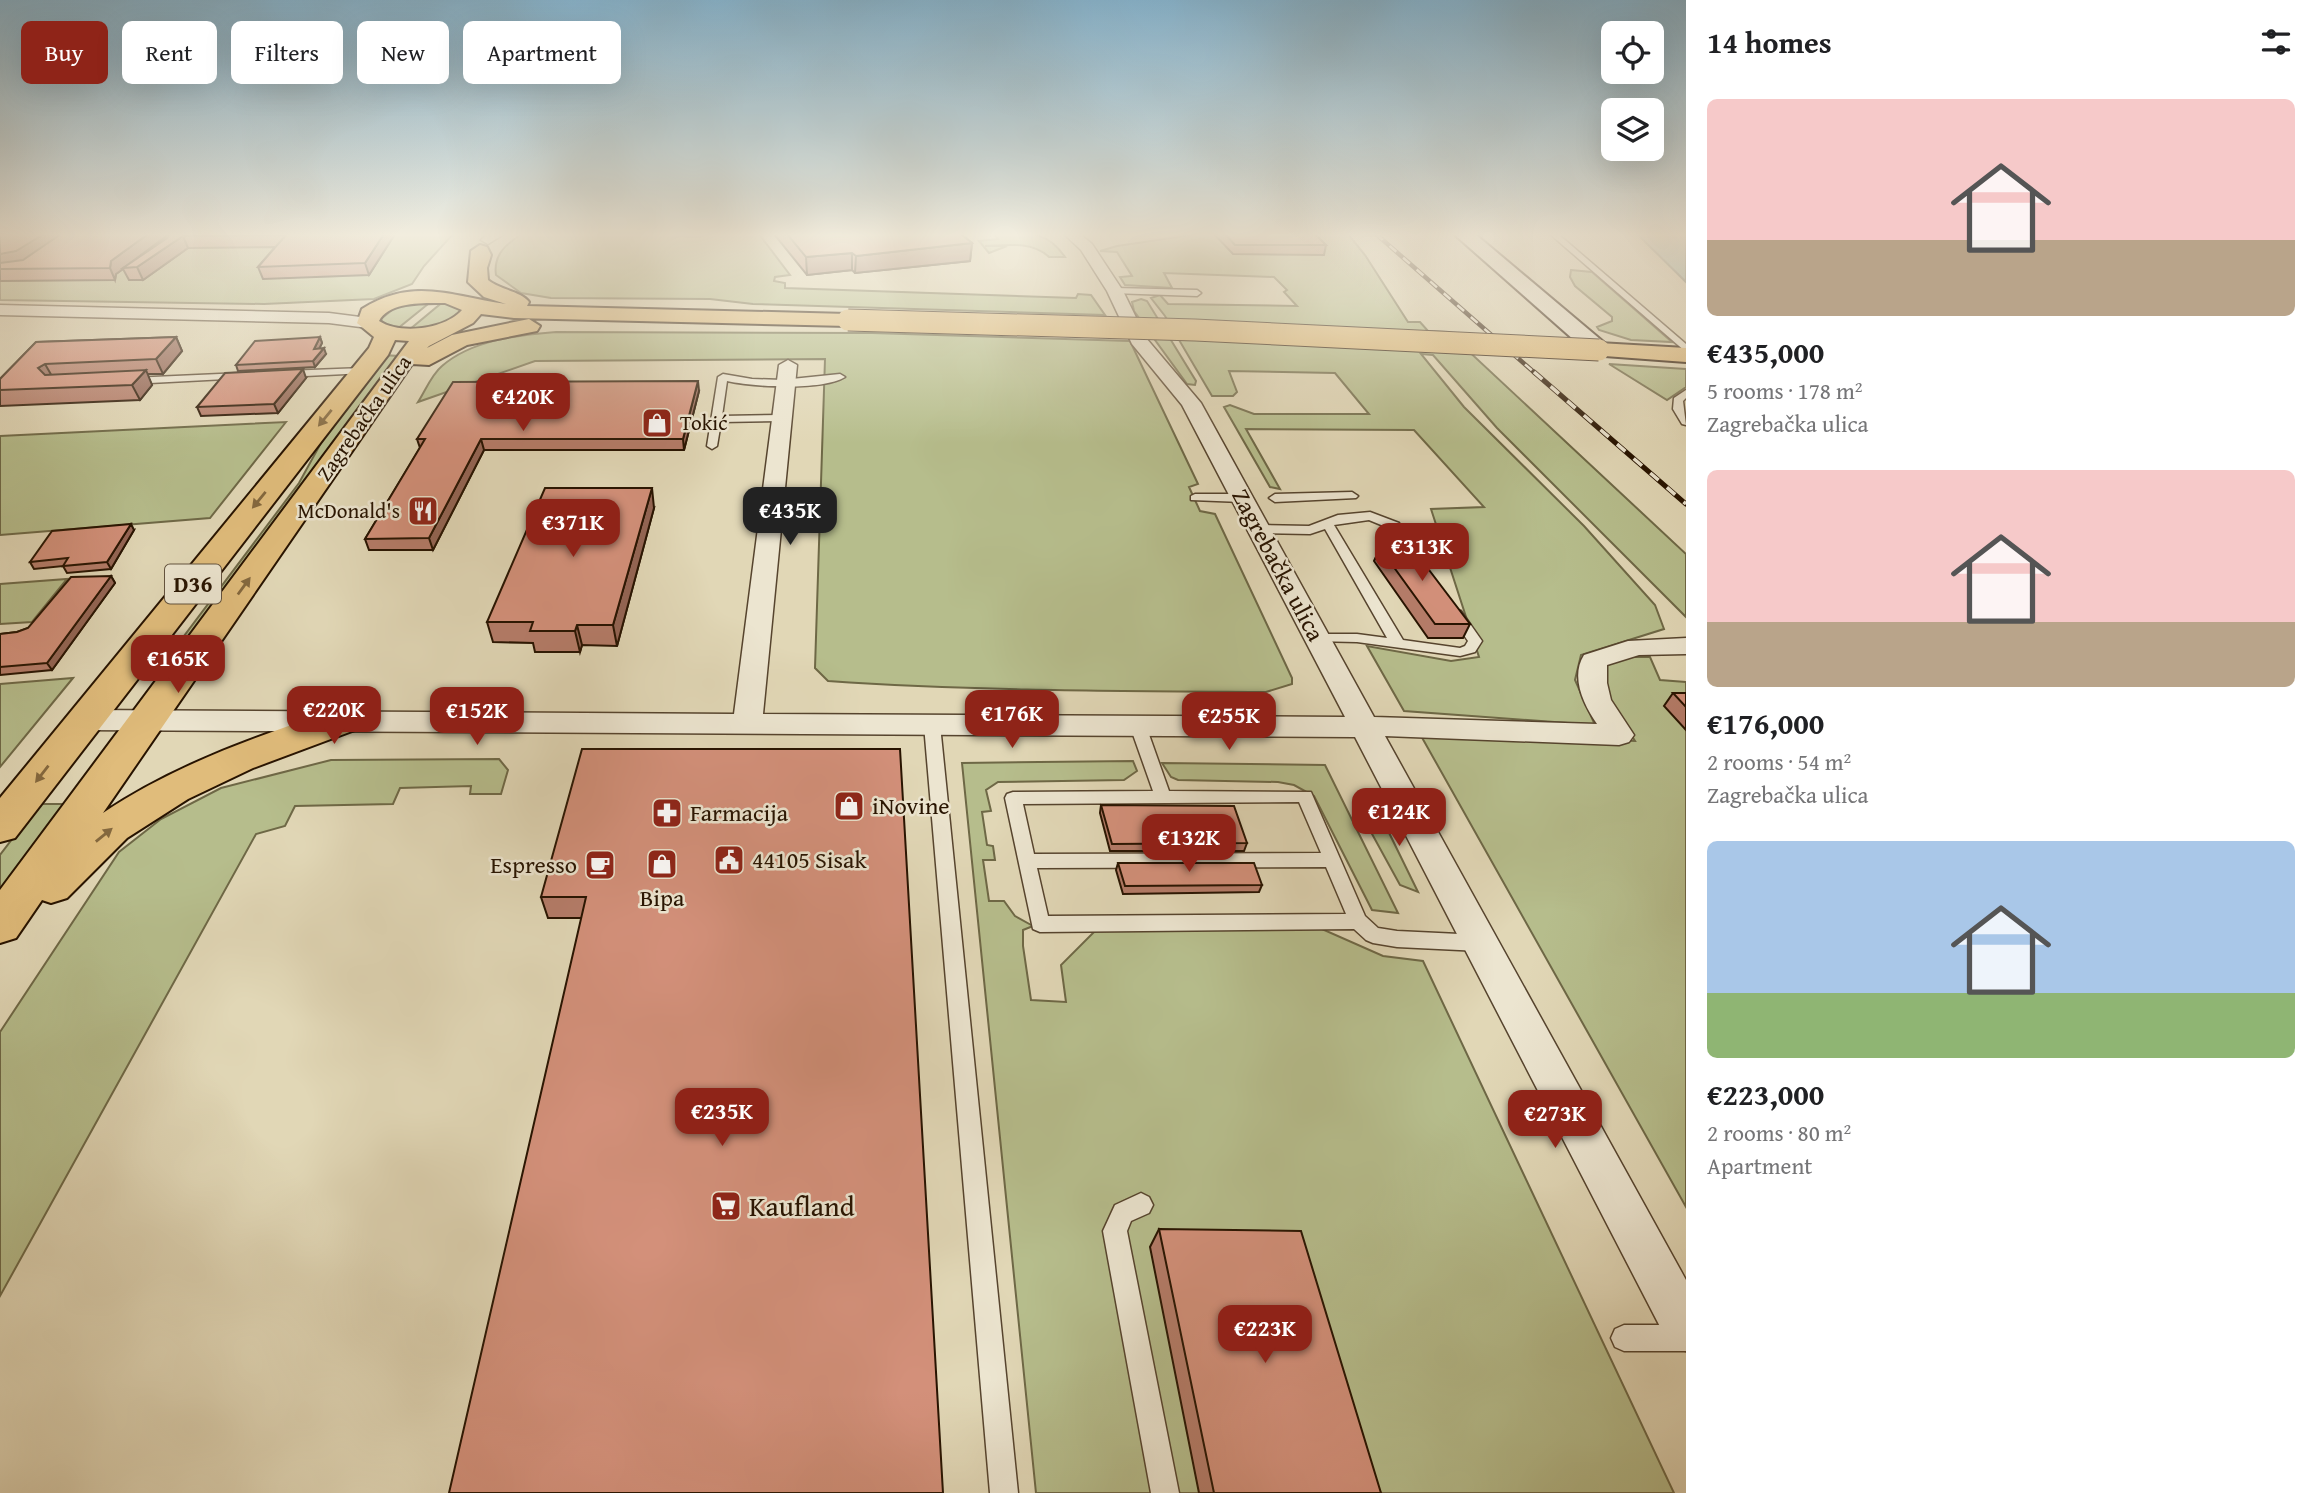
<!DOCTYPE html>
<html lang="en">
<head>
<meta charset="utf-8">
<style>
  body { margin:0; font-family:"Gentium Book Plus",serif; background:#f6f6f6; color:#202124; height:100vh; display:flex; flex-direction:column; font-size:26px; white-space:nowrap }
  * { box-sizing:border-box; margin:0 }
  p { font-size:23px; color:#757577 }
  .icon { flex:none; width:38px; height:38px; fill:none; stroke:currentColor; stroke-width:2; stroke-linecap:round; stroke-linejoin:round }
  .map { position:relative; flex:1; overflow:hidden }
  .details { display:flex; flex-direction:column; background:#fff; width:630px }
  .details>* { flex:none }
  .hud { position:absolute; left:21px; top:21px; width:665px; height:63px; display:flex; gap:14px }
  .tools { position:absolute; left:1601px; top:21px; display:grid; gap:14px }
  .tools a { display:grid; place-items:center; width:63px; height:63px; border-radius:10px; background:#fff; box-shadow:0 7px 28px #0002; font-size:35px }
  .price { position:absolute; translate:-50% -60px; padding:0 16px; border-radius:14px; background:#8f2418; color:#fff; font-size:23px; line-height:46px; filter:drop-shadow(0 2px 4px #0008) }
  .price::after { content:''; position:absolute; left:50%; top:42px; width:21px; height:16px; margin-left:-10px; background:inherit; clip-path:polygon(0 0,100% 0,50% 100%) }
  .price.selected { background:#222; color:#fff }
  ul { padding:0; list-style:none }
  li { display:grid; align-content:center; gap:14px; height:371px; padding:0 21px }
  li span { display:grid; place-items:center; height:217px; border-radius:10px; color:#555 }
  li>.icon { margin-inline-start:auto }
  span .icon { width:126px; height:126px; fill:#fffc; stroke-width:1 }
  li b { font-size:30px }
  h2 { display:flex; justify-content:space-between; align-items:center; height:84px; padding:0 21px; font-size:30px }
  .tag { padding:0 24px; border-radius:10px; background:#fff; box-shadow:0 7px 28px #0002; font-size:24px; line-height:63px }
  .tag.selected { background:#8f2418; color:#fff }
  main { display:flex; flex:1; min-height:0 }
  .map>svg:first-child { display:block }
  .green { fill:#b6bd8c; stroke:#6e6846; stroke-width:2 }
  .water { fill:#94b9b0; stroke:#68776a; stroke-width:2 }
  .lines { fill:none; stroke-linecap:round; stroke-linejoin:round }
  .service-casing { stroke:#56442e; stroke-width:3 }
  .minor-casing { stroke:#56442e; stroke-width:3 }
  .secondary-casing { stroke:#271300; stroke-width:4 }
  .primary-casing { stroke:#271300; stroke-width:4 }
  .service { fill:#ece5d0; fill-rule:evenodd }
  .minor { fill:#ece5d0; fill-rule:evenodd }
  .secondary { fill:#ece5d0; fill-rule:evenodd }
  .primary { fill:#e0bc7b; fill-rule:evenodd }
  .rail-far1-casing { stroke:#271300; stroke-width:4.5 }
  .rail-casing { stroke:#271300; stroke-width:5 }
  .rail-far1 { stroke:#ece5d0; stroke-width:2.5; stroke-dasharray:9; stroke-linecap:butt }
  .rail { stroke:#ece5d0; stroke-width:3.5; stroke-dasharray:11; stroke-linecap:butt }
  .primary-bridge-casing { stroke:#271300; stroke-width:23; stroke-linecap:butt }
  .primary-bridge { stroke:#e0bc7b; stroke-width:21 }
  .wall { fill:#b57c69; stroke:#271300; stroke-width:2 }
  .shaded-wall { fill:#946555; stroke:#271300; stroke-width:2 }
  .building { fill:#d3907a; stroke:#271300; stroke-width:2 }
  .oneway { fill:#84683e }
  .labels { text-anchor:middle; stroke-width:5; stroke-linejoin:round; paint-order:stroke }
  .far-street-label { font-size:21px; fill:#271300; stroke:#ece5d0 }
  .far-poi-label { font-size:21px; fill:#271300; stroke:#ece5d0; text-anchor:start }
  .shield { fill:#ece5d0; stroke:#62523e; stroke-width:2 }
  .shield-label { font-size:23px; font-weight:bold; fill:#271300 }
  .street-label { font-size:24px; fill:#271300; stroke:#ece5d0 }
  .poi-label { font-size:24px; fill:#271300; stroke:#ece5d0; text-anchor:start }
  .near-poi-label { font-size:28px; fill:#271300; stroke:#ece5d0; text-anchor:start }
</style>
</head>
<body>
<main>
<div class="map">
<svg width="1686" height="1493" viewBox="0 0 1686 1493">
  <rect width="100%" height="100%" fill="#e1d7b6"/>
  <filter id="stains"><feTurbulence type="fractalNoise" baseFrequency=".00286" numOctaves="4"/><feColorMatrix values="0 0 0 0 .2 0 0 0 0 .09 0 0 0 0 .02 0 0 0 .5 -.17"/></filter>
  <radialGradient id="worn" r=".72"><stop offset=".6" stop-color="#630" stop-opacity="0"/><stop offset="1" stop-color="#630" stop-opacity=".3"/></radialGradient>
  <path class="green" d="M0 234H453L424 266 412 284 374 299 264 304 0 300Z
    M522 234H759L790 275 775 277 774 281 785 283V288L1076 298 1078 294 1091 295 1105 315 753 304 710 299 551 298 521 293 496 275C493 255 506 244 522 234Z
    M994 234C1026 234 1045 228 1065 257H1049C1032 241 1007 245 985 246H1007L989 253 979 241 998 239Z
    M1198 234H1348L1365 255 1408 322H1420L1428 331 1448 332 1686 554V617L1497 428 1433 355 1421 354 1464 407 1584 526 1655 605 1664 629 1581 655 1575 680 1595 725 1404 711 1367 646 1451 661 1479 657 1431 509 1484 507 1414 430 1246 429 1280 489 1270 487 1224 407 1230 405 1254 414H1369L1335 373 1229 371 1237 392 1233 396H1212L1165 316 1151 298 1160 295 1168 304 1297 306 1284 292 1287 290 1274 277 1164 273 1172 288 1125 285 1120 277 1132 276 1117 252 1100 251 1117 246Z
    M1571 270 1592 272 1672 342 1631 340 1599 330 1597 327 1612 321V317L1575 286 1570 277Z
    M1141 299 1147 301 1196 381 1195 385 1187 384 1134 311 1132 302Z
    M433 300 397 329 383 323 381 319 397 306Z
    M444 301 461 308V312L442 325 409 330Z
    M556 332 872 333 1130 341 1198 484 1189 487 1200 511 1215 514 1292 678V684L1266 692C1119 691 974 691 828 681L815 668 825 359 535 361 418 402C425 391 432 374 442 366 472 340 518 335 556 332Z
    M383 355 398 356 169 669 160 668 299 483 332 423Z
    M1609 364 1686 369V387L1667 400Z
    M286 422 210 518 0 535V436Z
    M67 579 32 622 0 624V584Z
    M1616 657H1650L1660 680 1686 682V1207L1420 734 1635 741 1600 686 1606 665Z
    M73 678 0 767V684Z
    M499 759 508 770 501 794H470L471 786 400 788 393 804 295 806 285 826 256 834 0 1296V1032L119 852 161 819 221 788 331 760Z
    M1133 761 1137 771 1124 780 998 782 986 790 991 811 982 812 987 845 993 846 995 860H983L989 901H1004L1015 916 1033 926 1023 930V946L1031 1000 1066 1002 1061 965 1099 927 1322 929 1383 956 1423 961 1674 1493H1036L962 763Z
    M1162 763 1325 765 1398 913 1372 910 1314 796 1294 785 1278 782 1178 780 1171 777Z
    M1372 798 1418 892 1400 885 1360 812 1361 802Z
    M39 804H68L0 896V855Z"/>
  <path class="water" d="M1637 234H1686V282Z"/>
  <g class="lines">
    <g class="service-casing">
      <path id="service" d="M1550 234H1558L1686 344V352Z
        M1115 288 1197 290 1201 293 1197 296 1112 293 1111 291Z
        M363 368 368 371 366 373 285 377 280 374 285 371Z
        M242 373 247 376 245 378 131 384 126 381 131 378Z
        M723 374 752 379 782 380 840 374 845 377C822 391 754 387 727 381L722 416 782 415 787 418 782 421 721 422 717 446 712 449 707 446 718 377Z
        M1686 390V398L1683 401 1686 425 1682 424 1673 409 1674 398Z
        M1352 492 1358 496 1356 498 1275 502 1269 498 1275 494Z
        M1195 494H1242L1248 498 1242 502 1191 500V496Z
        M1370 512 1399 523 1417 549 1415 552H1407L1391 529 1369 520 1334 525 1403 640 1460 648 1465 646 1468 641 1449 614 1456 610 1461 611 1482 641 1475 652 1460 656 1357 642 1312 641 1310 638 1312 635 1317 634H1357L1387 638 1325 529 1310 534 1259 533 1253 529 1259 525 1309 526 1338 515Z
        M932 720 940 725 1018 1493H990L924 725Z
        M1138 721 1146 726 1169 791 1311 792 1365 916 1378 928 1397 931 1480 935 1487 938 1489 943 1487 948 1480 951 1397 947 1373 943 1366 940 1354 929 1040 932 1033 929 1005 798 1007 794 1013 792 1153 791 1130 726ZM1299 802 1321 853 1034 854 1023 804ZM1326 867 1346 914 1048 916 1037 868Z
        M1141 1193 1149 1197 1153 1205 1149 1213 1131 1221 1127 1231 1179 1493H1151L1103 1231 1115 1205Z
        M1624 1325H1686V1351H1624L1615 1347 1611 1338 1615 1329Z"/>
    </g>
    <g class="minor-casing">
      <path id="minor" d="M487 234H504L488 244 481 240Z
        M1064 234H1080L1092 244 1123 291 1146 338 1201 403 1374 717 1597 724C1584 705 1570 677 1584 655L1628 641 1686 638V654L1639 655 1607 665V683L1611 700 1634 735 1629 742 1619 745 1385 736 1686 1280V1351L1669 1344 1355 737 84 730 74 727 70 720 74 713 84 710 734 714 779 365 788 360 797 365 763 714 1345 717 1182 405 1132 344 1107 291 1081 250Z
        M0 305 329 313 368 318 376 323 368 328 329 323 0 315Z"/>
    </g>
    <g class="secondary-casing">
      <path id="secondary" d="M1454 234H1475L1607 345 1610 350 1607 355H1591Z"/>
    </g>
    <g class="primary-casing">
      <path id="primary" d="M480 245 487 247 491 255 487 268 488 280C500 290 521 291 529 302L527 306 848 314 859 320 848 326 514 318 481 314 473 323 429 346 427 348 452 335 529 319 540 326 537 331 467 345 429 365 412 364 103 813C173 766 250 739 329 712L342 709 355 712 361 721 355 730 253 768 188 799 127 838 67 898 51 903 42 900 16 938 0 943V890L409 341 395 340 388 355 15 838 0 842V798L369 348 374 337 357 323 362 309C414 276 453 297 506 304L484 297 468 282 471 251ZM445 303 462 310C445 329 401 335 379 321 389 301 426 303 445 303Z
        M1599 343 1686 348V362L1591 355 1588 350Z"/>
    </g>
    <use href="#service" class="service"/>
    <use href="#minor" class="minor"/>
    <use href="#secondary" class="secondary"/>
    <use href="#primary" class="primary"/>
    <g class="rail-far1-casing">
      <path id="rail-far1" d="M1376 234 1536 374"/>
    </g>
    <g class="rail-casing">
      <path id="rail" d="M1534 372 1686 504"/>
    </g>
    <use href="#rail-far1" class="rail-far1"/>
    <use href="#rail" class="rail"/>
    <g class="primary-bridge-casing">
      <path id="primary-bridge" d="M848 320 1195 330 1599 350"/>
    </g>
    <use href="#primary-bridge" class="primary-bridge"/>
  </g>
  <path class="wall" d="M0 234H169L143 254 167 238 169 234H395L369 275 263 279 258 267 275 247 188 248 143 280H129L123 269 116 274 115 280 0 281Z
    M774 234H961L972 243 970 261 855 273 852 270 807 275Z
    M1214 234H1315L1326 245 1324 255 1233 254Z
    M176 337 182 351 163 374H147L152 385 140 400 0 406V379L36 342Z
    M320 337 322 343 319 349 326 354 315 367 238 371 236 365Z
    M306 378 278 413 201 416 197 407Z
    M699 391 684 450H484L433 550H369L365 539 420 448 417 439Z
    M654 508 617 646 582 645 580 652H535L533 643 493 642 487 622Z
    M134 530 111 569 67 573 63 566 34 569 30 562Z
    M1380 548 1470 624 1463 638H1428L1374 561Z
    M111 576 115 583 52 670 0 675V634L17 632 28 628Z
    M1673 693H1686V730L1664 706Z
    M900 749 581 918H548L541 897Z
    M1101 805 1247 843 1244 851H1110L1100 813Z
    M1118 863 1262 885 1259 892 1123 894 1116 870Z
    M1159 1229 1381 1493H1199L1150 1247Z"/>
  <path class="shaded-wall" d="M44 234H68L22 263 0 268V254Z
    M148 234H169L125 267 123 268V269L116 274 115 280 110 268 111 261Z
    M384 234H395L369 275 365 263Z
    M183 236 188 248 143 280 137 267Z
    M972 243 970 261 855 273 856 256Z
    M852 253V270L807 275 806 257Z
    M176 337 182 351 163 374 156 359Z
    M320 337 322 343 316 355 314 349Z
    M324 348 326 354 315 367 313 361Z
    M45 364 53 378 46 383 38 368Z
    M303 369 306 378 278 413 274 404Z
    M146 370 152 385 140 400 132 385Z
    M698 381 699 391 684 450 683 439Z
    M481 439 484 450 433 550 429 538Z
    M652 488 654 508 617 646 613 625Z
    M131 524 134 530 111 569 107 562Z
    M111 576 115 583 52 670 47 663Z
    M577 625 582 645 580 652 575 631Z"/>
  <path class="building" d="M0 234H44L16 251 0 254Z
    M61 234H148L111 261 110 268 0 269V263L23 260Z
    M169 234H384L365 263 258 267 286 235 183 236 137 267 123 268 167 238Z
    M787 234H961L972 243 856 256 852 253 806 257Z
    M1225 234H1315L1326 245H1235Z
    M176 337 156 359 45 364 38 368 45 375 146 370 132 385 0 390V379L36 342Z
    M320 337 314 349 324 348 313 361 236 365 255 341Z
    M303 369 274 404 197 407 225 373Z
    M698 381 683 439H481L429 538 365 539 425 439H417L453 382Z
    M545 488H652L613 625H577L575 631H530L533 622H487Z
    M131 524 107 562 63 566 68 558 30 562 52 531Z
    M1401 533 1470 624H1435L1380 548Z
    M111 576 47 663 0 667V634L17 632 28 628 71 577Z
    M1673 693H1686V707Z
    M582 749H900L943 1493H449L586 897H541Z
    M1101 805 1234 806 1247 843 1112 844Z
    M1118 863H1254L1262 885 1125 886Z
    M1159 1229 1301 1231 1381 1493H1214Z"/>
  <defs><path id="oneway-solid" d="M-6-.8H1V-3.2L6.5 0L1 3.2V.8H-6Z" transform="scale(1.75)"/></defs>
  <g class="oneway">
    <use href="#oneway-solid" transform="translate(325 418) rotate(129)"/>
    <use href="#oneway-solid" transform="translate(259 500) rotate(129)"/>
    <use href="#oneway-solid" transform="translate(244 586) rotate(-54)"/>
    <use href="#oneway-solid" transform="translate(42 774) rotate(128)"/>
    <use href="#oneway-solid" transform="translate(104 835) rotate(-39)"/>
  </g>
  <linearGradient id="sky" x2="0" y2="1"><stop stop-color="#86b6d2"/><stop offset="0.53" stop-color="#f2edde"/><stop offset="1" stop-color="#f2edde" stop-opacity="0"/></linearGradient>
  <rect width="1686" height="443" fill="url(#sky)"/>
  <defs>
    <g id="shop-square" transform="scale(1.575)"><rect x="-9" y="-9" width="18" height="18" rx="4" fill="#8f2418" stroke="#ece5d0"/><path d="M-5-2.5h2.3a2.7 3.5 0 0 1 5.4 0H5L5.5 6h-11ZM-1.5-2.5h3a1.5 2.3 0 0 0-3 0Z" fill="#fff"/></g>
    <g id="restaurant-square" transform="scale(1.575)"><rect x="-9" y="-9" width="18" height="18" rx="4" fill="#8f2418" stroke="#ece5d0"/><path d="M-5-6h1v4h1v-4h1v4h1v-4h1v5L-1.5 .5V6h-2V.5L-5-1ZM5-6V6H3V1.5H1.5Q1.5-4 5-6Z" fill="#fff"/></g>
    <g id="pharmacy-square" transform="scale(1.575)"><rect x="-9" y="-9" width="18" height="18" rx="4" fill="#8f2418" stroke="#ece5d0"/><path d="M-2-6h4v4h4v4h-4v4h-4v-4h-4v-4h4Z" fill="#fff"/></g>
    <g id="civic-square" transform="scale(1.575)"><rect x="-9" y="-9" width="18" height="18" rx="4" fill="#8f2418" stroke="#ece5d0"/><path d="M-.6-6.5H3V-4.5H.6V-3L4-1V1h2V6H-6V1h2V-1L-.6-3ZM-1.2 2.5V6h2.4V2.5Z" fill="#fff"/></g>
    <g id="cafe-square" transform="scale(1.575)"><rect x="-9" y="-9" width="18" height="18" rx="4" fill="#8f2418" stroke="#ece5d0"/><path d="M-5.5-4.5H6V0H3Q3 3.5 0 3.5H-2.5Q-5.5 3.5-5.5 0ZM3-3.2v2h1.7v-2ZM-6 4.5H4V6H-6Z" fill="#fff"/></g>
    <g id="supermarket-square" transform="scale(1.575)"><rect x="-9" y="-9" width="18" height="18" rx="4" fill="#8f2418" stroke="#ece5d0"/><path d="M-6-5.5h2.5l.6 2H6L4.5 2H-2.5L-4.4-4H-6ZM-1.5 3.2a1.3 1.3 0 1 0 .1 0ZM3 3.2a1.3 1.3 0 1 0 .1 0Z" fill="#fff"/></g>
  </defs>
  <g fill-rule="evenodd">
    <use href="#shop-square" x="657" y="423"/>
    <use href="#restaurant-square" x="423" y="511"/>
    <use href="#shop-square" x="849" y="806"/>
    <use href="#pharmacy-square" x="667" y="813"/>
    <use href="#civic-square" x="729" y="860"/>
    <use href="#shop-square" x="662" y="864"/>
    <use href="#cafe-square" x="600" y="865"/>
    <use href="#supermarket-square" x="726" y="1206"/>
  </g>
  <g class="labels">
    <g class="far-street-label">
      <text transform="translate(364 418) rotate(-55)" y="7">Zagrebačka ulica</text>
    </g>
    <g class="far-poi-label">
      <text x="680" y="430">Tokić</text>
      <text x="400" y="518" text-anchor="end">McDonald's</text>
    </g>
    <rect class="shield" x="165" y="564.5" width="56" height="39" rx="5"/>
    <g class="shield-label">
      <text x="193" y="592">D36</text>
    </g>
    <g class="street-label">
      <text transform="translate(1278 565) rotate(62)" y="8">Zagrebačka ulica</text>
    </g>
    <g class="poi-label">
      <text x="872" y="814">iNovine</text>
      <text x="690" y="821">Farmacija</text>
      <text x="752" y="868">44105 Sisak</text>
      <text x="577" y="873" text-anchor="end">Espresso</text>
      <text x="662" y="906" text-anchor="middle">Bipa</text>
    </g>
    <g class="near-poi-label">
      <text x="749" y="1216">Kaufland</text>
    </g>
  </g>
  <rect width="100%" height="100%" filter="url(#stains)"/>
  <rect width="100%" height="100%" fill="url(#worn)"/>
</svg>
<div class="tools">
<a><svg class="icon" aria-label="locate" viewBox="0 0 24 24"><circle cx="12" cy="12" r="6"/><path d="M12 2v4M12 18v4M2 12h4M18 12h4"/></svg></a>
<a><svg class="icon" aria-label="layers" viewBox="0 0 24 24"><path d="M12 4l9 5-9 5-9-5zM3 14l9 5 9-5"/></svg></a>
</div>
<b class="price" style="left:523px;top:433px">€420K</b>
<b class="price selected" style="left:790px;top:547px">€435K</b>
<b class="price" style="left:573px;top:559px">€371K</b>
<b class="price" style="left:1422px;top:583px">€313K</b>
<b class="price" style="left:178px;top:695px">€165K</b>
<b class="price" style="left:334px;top:746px">€220K</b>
<b class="price" style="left:477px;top:747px">€152K</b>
<b class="price" style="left:1012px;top:750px">€176K</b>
<b class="price" style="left:1229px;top:752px">€255K</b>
<b class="price" style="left:1399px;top:848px">€124K</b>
<b class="price" style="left:1189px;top:874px">€132K</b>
<b class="price" style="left:722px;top:1148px">€235K</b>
<b class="price" style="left:1555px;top:1150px">€273K</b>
<b class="price" style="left:1265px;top:1365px">€223K</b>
<div class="hud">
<a class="tag selected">Buy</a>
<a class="tag">Rent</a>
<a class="tag">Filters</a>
<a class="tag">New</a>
<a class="tag">Apartment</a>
</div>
</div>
<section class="details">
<h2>14 homes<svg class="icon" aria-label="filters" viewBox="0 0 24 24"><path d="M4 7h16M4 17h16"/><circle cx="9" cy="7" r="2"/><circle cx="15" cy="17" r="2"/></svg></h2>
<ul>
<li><span style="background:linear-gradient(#f6c9c9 65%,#b9a48a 0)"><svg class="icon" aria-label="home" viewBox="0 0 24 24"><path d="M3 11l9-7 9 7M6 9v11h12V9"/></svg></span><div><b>€435,000</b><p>5 rooms · 178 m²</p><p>Zagrebačka ulica</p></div></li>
<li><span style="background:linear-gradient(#f6c9c9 70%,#b9a48a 0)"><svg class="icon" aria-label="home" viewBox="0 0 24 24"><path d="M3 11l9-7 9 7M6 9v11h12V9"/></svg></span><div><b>€176,000</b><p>2 rooms · 54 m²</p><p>Zagrebačka ulica</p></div></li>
<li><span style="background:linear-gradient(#a9c7e8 70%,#8fb573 0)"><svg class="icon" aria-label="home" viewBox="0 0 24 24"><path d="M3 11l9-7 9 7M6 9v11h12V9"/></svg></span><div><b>€223,000</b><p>2 rooms · 80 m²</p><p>Apartment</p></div></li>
</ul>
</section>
</main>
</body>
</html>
